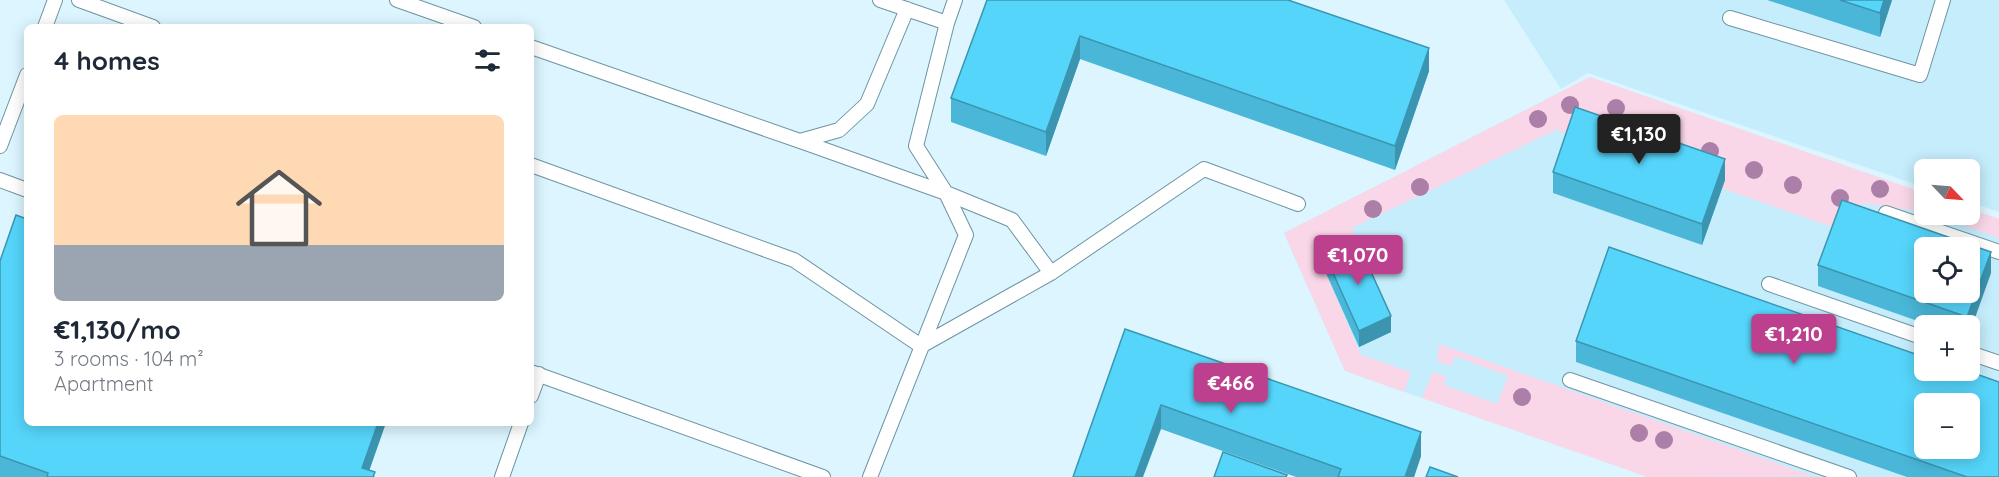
<!DOCTYPE html>
<html lang="en">
<head>
<meta charset="utf-8">
<style>
  body { margin:0; font-family:Quicksand,sans-serif; background:#f6f6f7; color:#1f2937; height:100vh; display:flex; flex-direction:column; font-size:22px; white-space:nowrap }
  * { box-sizing:border-box; margin:0 }
  p { font-size:20px; color:#747a83 }
  .icon { flex:none; width:33px; height:33px; fill:none; stroke:currentColor; stroke-width:2; stroke-linecap:round; stroke-linejoin:round }
  .map { position:relative; flex:1; overflow:hidden }
  .drawer { position:absolute; left:24px; top:24px; width:510px; height:402px; display:flex; flex-direction:column; background:#fff; border-radius:9px; box-shadow:0 3px 15px #0003 }
  .drawer>* { flex:none }
  .needle { width:39px; rotate:115deg }
  .tools { position:absolute; left:1914px; top:159px; display:grid; gap:12px }
  .tools a { display:grid; place-items:center; width:66px; height:66px; border-radius:9px; background:#fff; box-shadow:0 3px 15px #0003; font-size:30px }
  .price { position:absolute; translate:-50% -51px; padding:0 14px; border-radius:6px; background:#bd408e; color:#fff; font-size:20px; line-height:39px; filter:drop-shadow(0 2px 3px #0008) }
  .price::after { content:''; position:absolute; left:50%; top:36px; width:18px; height:14px; margin-left:-9px; background:inherit; clip-path:polygon(0 0,100% 0,50% 100%) }
  .price.selected { background:#222; color:#fff }
  ul { padding:0; list-style:none }
  li { display:grid; align-content:center; gap:12px; height:318px; padding:0 30px }
  li+li { border-top:2px solid #e0e1e3 }
  li span { display:grid; place-items:center; height:186px; border-radius:9px; color:#555 }
  li>.icon { margin-inline-start:auto }
  span .icon { width:108px; height:108px; fill:#fffc; stroke-width:1 }
  li b { font-size:26px }
  h2 { display:flex; justify-content:space-between; align-items:center; height:72px; padding:0 30px; font-size:26px }
  .map>svg:first-child { display:block }
  .built { fill:#c5edfc; fill-rule:evenodd }
  .green { fill:#f9d7e8 }
  .lines { fill:none; stroke-linecap:round; stroke-linejoin:round }
  .service-casing { stroke:#6d94a2; stroke-width:16 }
  .service { stroke:#fff; stroke-width:14 }
  .tree { fill:#ac7fa8 }
  .wall { fill:#4ab7d8 }
  .shaded-wall { fill:#3c95b0 }
  .building { fill:#56d5fb; stroke:#3c95b0; stroke-width:1.5; fill-rule:evenodd }
</style>
</head>
<body>
<div class="map">
<svg width="1999" height="477" viewBox="0 0 1999 477">
  <rect width="100%" height="100%" fill="#dcf5fe"/>
  <path class="built" d="M1504 0H1999V212L1970 202V170H1924V187L1588 73 1561 89Z
    M1590 77 1924 193V214H1970V209L1999 219V477H1648L1345 371 1284 233ZM1924 248H1970V292H1924ZM1924 326H1970V370H1924ZM1924 404H1970V448H1924Z"/>
  <path class="green" d="M1590 77 1924 193V212L1861 203 1852 224 1838 229 1556 130 1352 228 1363 254 1325 271 1361 355 1411 372 1404 392 1345 371 1284 233Z
    M1970 209 1999 219V238L1934 215 1970 214Z
    M1439 344 1813 476 1648 477 1422 398 1433 372 1446 377 1444 385 1497 404 1508 376 1455 356 1451 366 1437 361Z"/>
  <g class="lines">
    <g class="service-casing">
      <path id="service" d="M79 0 153 27
        M397 0 474 27
        M880 0 947 23 955 0
        M1730 18 1920 75 1943 0
        M45 27 55 0
        M531 47 800 141 839 130 867 104 907 9
        M800 141 946 193 1012 220 1051 273
        M0 146 27 75
        M531 165 794 260 921 346 1051 273 1204 169 1298 204
        M0 180 27 190
        M1886 213 1999 252
        M1769 284 1924 338
        M1970 353 1999 363
        M531 372 823 477
        M1570 380 1849 477
        M531 396 539 374
        M502 477 521 423
        M870 477 966 235 946 193 916 146 947 23"/>
    </g>
    <use href="#service" class="service"/>
  </g>
  <g class="tree">
    <circle cx="1570" cy="105" r="9"/>
    <circle cx="1616" cy="108" r="9"/>
    <circle cx="1538" cy="119" r="9"/>
    <circle cx="1662" cy="132" r="9"/>
    <circle cx="1710" cy="151" r="9"/>
    <circle cx="1754" cy="170" r="9"/>
    <circle cx="1793" cy="185" r="9"/>
    <circle cx="1420" cy="187" r="9"/>
    <circle cx="1880" cy="189" r="9"/>
    <circle cx="1840" cy="198" r="9"/>
    <circle cx="1373" cy="209" r="9"/>
    <circle cx="1522" cy="397" r="9"/>
    <circle cx="1639" cy="433" r="9"/>
    <circle cx="1664" cy="440" r="9"/>
  </g>
  <path class="wall" d="M987 0 1429 71 1395 170 1080 59 1046 156 951 122V98Z
    M1767 0H1892L1880 37Z
    M1553 172 1725 180 1702 245 1553 193Z
    M1325 255 1391 332 1359 347 1325 271Z
    M0 261 369 470 375 477H0Z
    M1818 265 1991 273 1970 326H1932L1818 286Z
    M1125 329 1421 456 1414 477H1296L1161 429Z
    M1576 341 1999 477H1907L1576 362Z"/>
  <path class="shaded-wall" d="M1884 0H1892L1880 37V13Z
    M1080 36V59L1046 156V132Z
    M1429 48V71L1395 170V146Z
    M1725 159V180L1702 245V224Z
    M1991 252V273L1970 332V326H1967V317Z
    M1391 316V332L1359 347V331Z
    M1161 405V429L1143 477H1135Z
    M378 423H386L367 477 362 468Z
    M1421 432V456L1414 477H1405Z"/>
  <path class="building" d="M987 0H1288L1429 48 1395 146 1080 36 1046 132 951 98Z
    M1840 0H1884L1880 13Z
    M1575 107 1725 159 1702 224 1553 172Z
    M1842 200 1991 252 1967 317 1818 265ZM1924 248H1970V292H1924Z
    M16 215 27 219V423H378L362 468 375 472 373 477H47L48 473 0 456V261Z
    M1357 241 1391 316 1359 331 1325 255Z
    M1609 247 1924 357V370H1965L1999 382V477H1967L1576 341ZM1924 404H1970V448H1924Z
    M1125 329 1421 432 1405 477H1338L1341 469 1161 405 1135 477H1073Z
    M1223 452 1287 475 1286 477H1214Z
    M1430 467 1458 477H1426Z"/>
</svg>
<div class="tools">
<a><svg class="needle" viewBox="-14 -14 28 28"><path d="M0-13l5 13h-10z" fill="#e53935"/><path d="M0 13l5-13h-10z" fill="#747a83"/></svg></a>
<a><svg class="icon" aria-label="locate" viewBox="0 0 24 24"><circle cx="12" cy="12" r="6"/><path d="M12 2v4M12 18v4M2 12h4M18 12h4"/></svg></a>
<a>+</a>
<a>−</a>
</div>
<b class="price selected" style="left:1639px;top:165px">€1,130</b>
<b class="price" style="left:1358px;top:286px">€1,070</b>
<b class="price" style="left:1794px;top:365px">€1,210</b>
<b class="price" style="left:1231px;top:414px">€466</b>
<section class="drawer">
<h2>4 homes<svg class="icon" aria-label="filters" viewBox="0 0 24 24"><path d="M4 7h16M4 17h16"/><circle cx="9" cy="7" r="2"/><circle cx="15" cy="17" r="2"/></svg></h2>
<ul>
<li><span style="background:linear-gradient(#ffd9b3 70%,#9aa5b1 0)"><svg class="icon" aria-label="home" viewBox="0 0 24 24"><path d="M3 11l9-7 9 7M6 9v11h12V9"/></svg></span><div><b>€1,130/mo</b><p>3 rooms · 104 m²</p><p>Apartment</p></div></li>
</ul>
</section>
</div>
</body>
</html>
